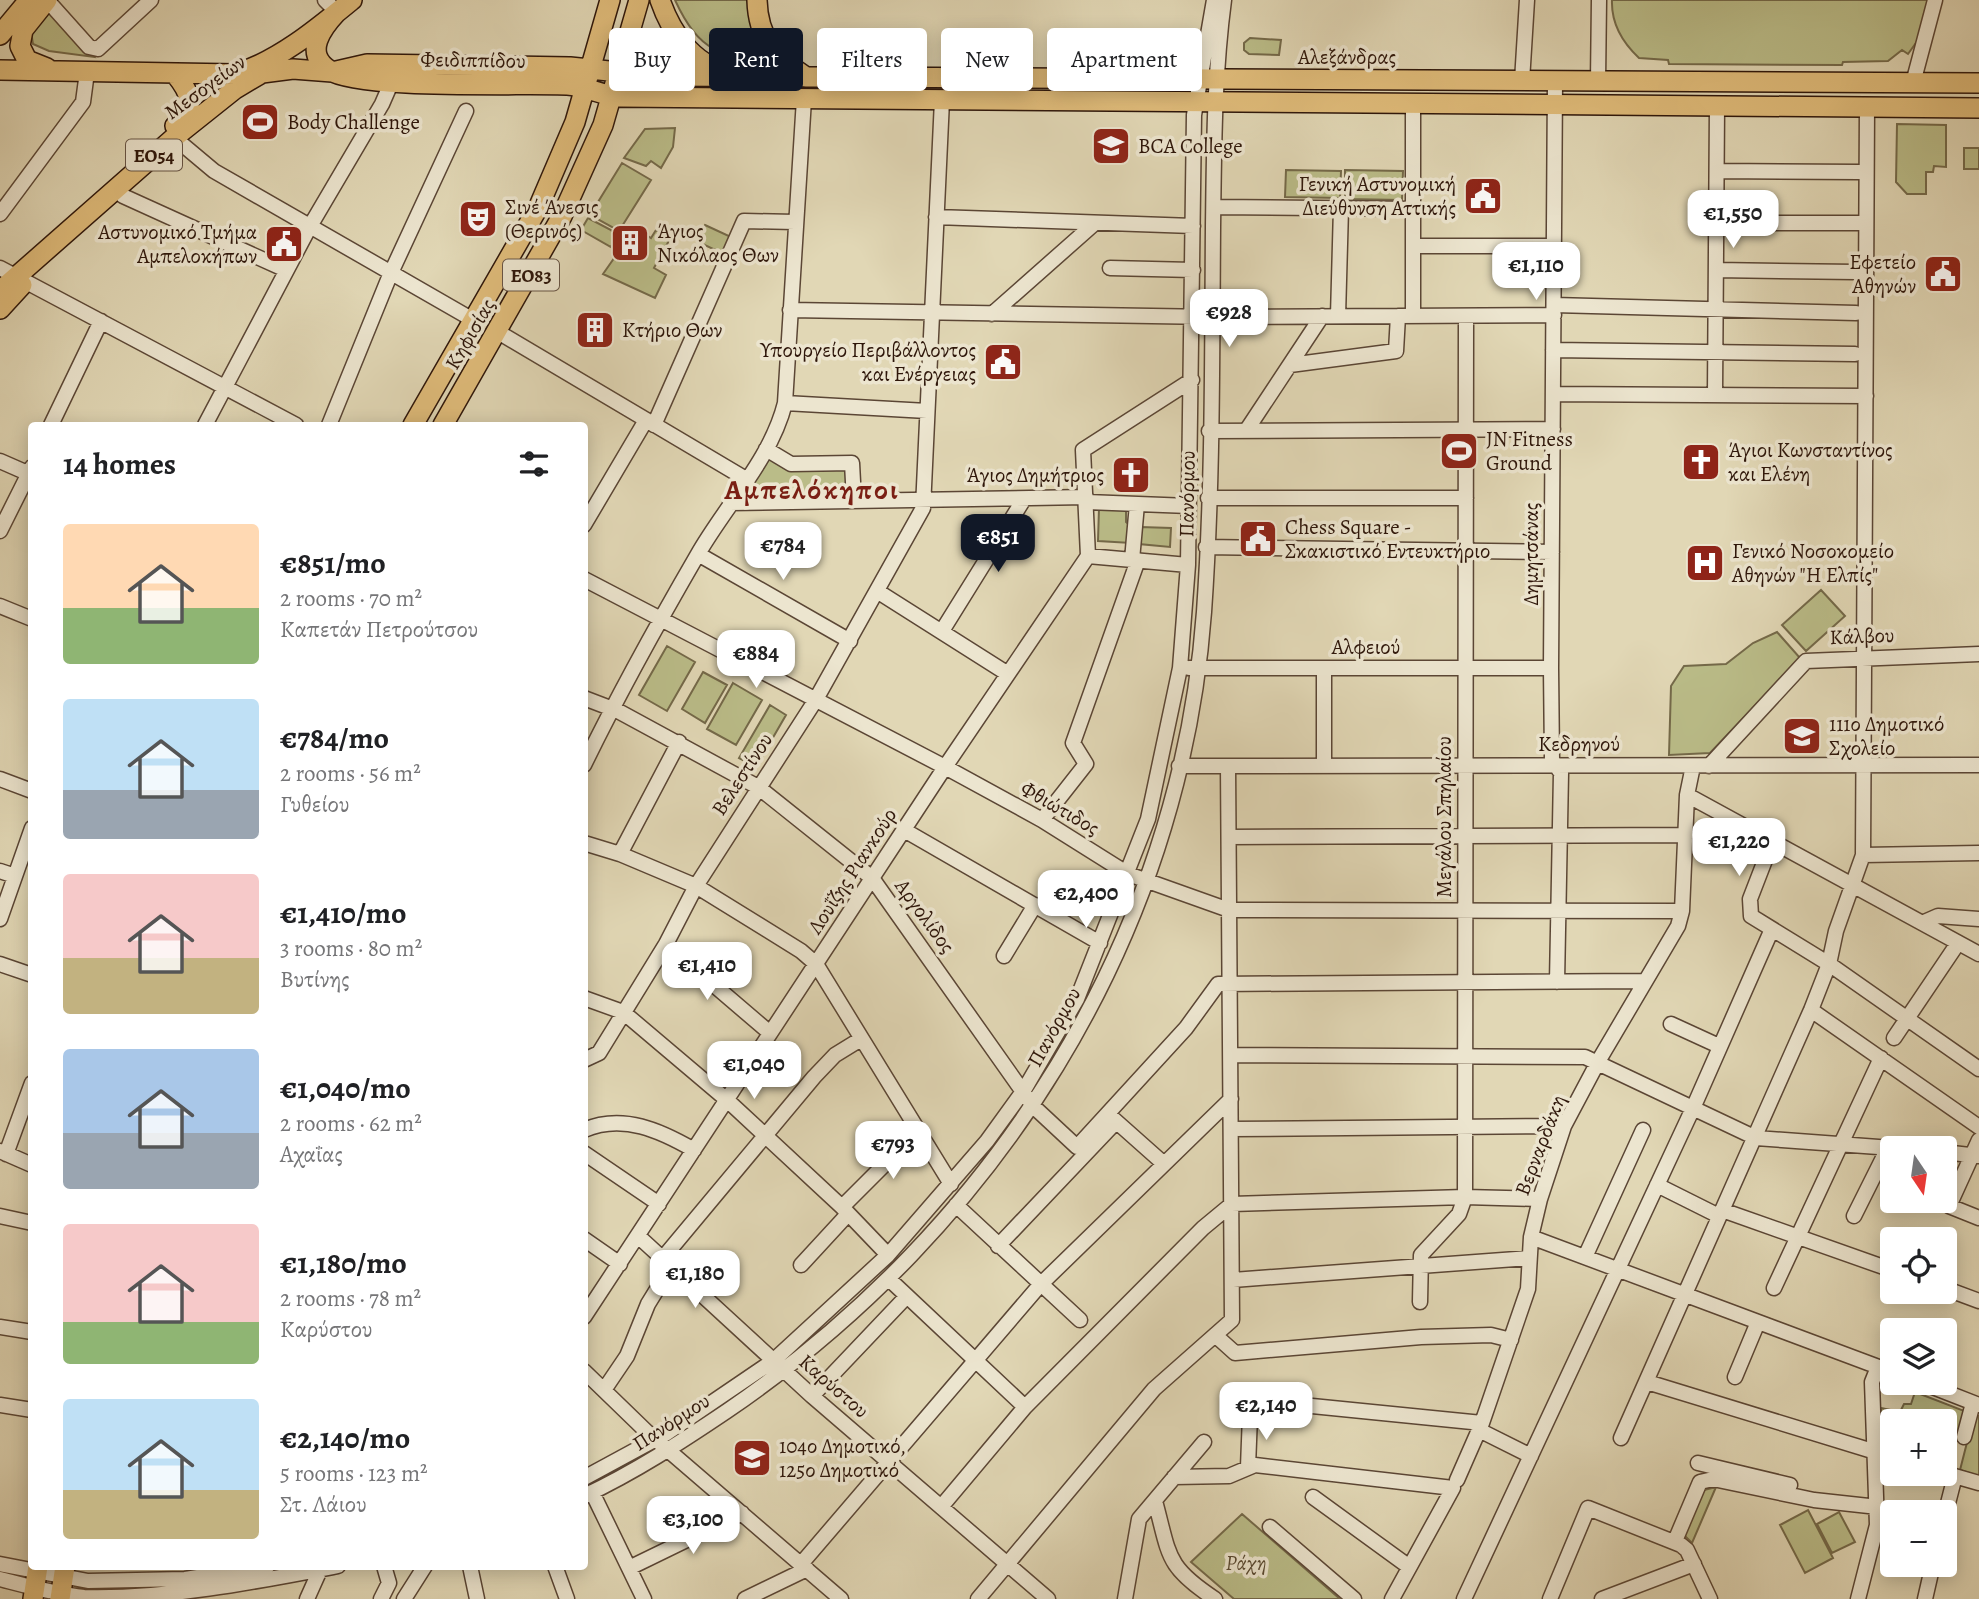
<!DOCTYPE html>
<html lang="en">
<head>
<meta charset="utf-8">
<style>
  body { margin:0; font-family:Alegreya,serif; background:#f2f2f2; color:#202124; height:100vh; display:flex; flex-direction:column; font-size:26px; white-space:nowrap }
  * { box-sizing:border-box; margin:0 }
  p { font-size:23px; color:#757577 }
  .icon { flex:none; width:38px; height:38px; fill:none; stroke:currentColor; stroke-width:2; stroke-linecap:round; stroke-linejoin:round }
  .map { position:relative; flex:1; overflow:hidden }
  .drawer { position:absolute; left:28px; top:422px; width:560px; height:1148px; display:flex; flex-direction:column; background:#fff; border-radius:7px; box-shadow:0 4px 18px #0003 }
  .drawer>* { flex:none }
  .guide { position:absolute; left:609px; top:28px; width:665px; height:63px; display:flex; gap:14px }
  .needle { width:46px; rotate:167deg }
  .buttons { position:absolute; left:1880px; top:1136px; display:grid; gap:14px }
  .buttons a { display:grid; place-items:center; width:77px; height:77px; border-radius:7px; background:#fff; box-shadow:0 4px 18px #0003; font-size:35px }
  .price { position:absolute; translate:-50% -60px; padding:0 16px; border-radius:14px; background:#fff; color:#222; font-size:23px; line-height:46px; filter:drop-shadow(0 2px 4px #0008) }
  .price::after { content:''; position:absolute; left:50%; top:42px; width:21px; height:16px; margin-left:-10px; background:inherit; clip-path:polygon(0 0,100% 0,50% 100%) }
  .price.on { background:#111827; color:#fff }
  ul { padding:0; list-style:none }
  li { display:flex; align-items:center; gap:21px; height:175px; padding:0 35px }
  li span { display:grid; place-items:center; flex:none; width:196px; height:140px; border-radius:7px; color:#555 }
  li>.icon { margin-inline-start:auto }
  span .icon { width:84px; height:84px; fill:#fffc; stroke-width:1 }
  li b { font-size:30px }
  h2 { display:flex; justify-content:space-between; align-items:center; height:84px; padding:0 35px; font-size:30px }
  .chip { padding:0 24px; border-radius:7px; background:#fff; box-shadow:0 4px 18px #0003; font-size:24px; line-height:63px }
  .chip.on { background:#111827; color:#fff }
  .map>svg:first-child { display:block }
  .green { fill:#babc88; stroke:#746949; stroke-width:2 }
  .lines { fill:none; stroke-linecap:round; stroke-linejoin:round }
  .minor-casing { stroke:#5b4635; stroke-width:17 }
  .major-casing { stroke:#2e160a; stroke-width:22 }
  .minor { stroke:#ece5cf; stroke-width:14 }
  .major { stroke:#e0bc7a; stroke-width:19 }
  .labels { text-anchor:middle; stroke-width:7; stroke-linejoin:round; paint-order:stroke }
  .shield { fill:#ece5cf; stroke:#675445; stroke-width:2 }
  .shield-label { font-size:19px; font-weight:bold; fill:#2e160a }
  .street-label { font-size:21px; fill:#2e160a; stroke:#ece5cf }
  .poi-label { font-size:21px; fill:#2e160a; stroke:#ece5cf; text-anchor:start }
  .park-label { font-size:21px; font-style:italic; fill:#584830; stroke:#ece5cf }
  .district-label { font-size:28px; font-weight:bold; letter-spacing:2px; fill:#7a1f14; stroke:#ece5cf }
</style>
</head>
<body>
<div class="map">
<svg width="1979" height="1599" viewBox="0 0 1979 1599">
  <rect width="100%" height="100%" fill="#e1d7b5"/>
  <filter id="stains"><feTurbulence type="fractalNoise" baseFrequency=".00286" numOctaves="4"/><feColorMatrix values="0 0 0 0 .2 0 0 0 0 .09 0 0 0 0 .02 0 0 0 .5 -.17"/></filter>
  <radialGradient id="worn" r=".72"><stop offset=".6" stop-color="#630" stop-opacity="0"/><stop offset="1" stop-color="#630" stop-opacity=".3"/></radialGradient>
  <path class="green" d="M675 0H752L755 39 775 60C721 58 699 52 675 0Z
    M1612 0H1928L1918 40 1908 54 1902 50 1888 61 1843 62 1842 65 1669 64 1668 60 1639 58C1622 42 1611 24 1612 0Z
    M48 7 94 57 49 51 33 44 31 32Z
    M662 30 676 53 690 67 653 65Z
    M1250 38 1281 40 1279 55 1249 54 1244 50V43Z
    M1897 124 1946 125V167L1934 166 1933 172H1926V194H1907L1896 182Z
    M675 128 673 147 661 168 651 161 646 166 624 158 645 129Z
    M1964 148H1979V169H1964Z
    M622 163 651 180 619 231 590 215Z
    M1286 170 1341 171 1340 198 1285 197Z
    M1345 170 1403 171 1402 200 1345 199Z
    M588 218 611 230 616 237 611 247 581 230Z
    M705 225 731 237 724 254 698 242Z
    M656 230 671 237 654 268 666 275 655 298 603 274 617 254 630 259 642 254 645 245 640 231 651 238Z
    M768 458 789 471 849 468 850 492 744 496Z
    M1099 508 1126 510V522L1132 527 1131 543 1098 541Z
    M1140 527 1171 528 1170 547 1139 544Z
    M1821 590 1845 616 1806 651 1782 625Z
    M1777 632 1800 658 1710 753 1669 755 1671 686 1684 666 1726 664 1753 643Z
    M667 646 695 662 667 711 639 695Z
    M703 672 727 685 705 723 682 709Z
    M733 683 762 700 736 745 707 729Z
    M770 705 786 715 756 767 739 758Z
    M1915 1392 1967 1412 1959 1441 1944 1437V1421H1892V1451L1880 1446 1881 1408 1900 1412 1904 1404H1911Z
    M1974 1415 1979 1416V1476L1960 1470Z
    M1716 1487 1692 1543 1684 1535 1704 1490Z
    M1808 1510 1833 1558 1805 1573 1780 1525Z
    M1839 1512 1855 1542 1832 1553 1817 1524Z
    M1242 1514 1340 1599H1234L1191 1562Z"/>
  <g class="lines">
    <g class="minor-casing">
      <path id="minor" d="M47 0 89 47 98 49 151 0
        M325 0 337 12
        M1522 81 1527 0
        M1555 81 1551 668 1552 760 1561 773 1557 982
        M1598 81 1599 0
        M1913 83 1935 0
        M183 145 214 171 475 321
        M1717 171 1859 172
        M123 196 286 270
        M1214 207 1413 209
        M0 214 83 102 87 72
        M936 217 1193 226
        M1716 223H1859
        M1413 246H1554
        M0 268 296 425
        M1110 268 1193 270
        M1716 270 1856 272
        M1554 305 1856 313
        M790 310 1212 317 1554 315
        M992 314 1095 223
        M1338 316 1341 208
        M1413 316V104
        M498 332 746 479
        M1553 350 1855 354
        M1290 365 1396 351 1398 316
        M1553 394 1866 396
        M1715 394 1717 106
        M785 403 927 411
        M51 425 101 321
        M205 425 309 228 382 104 392 81
        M329 425 390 275 466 111
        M654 425 744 221 795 222
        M1209 431 1553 429
        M1246 431 1322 316
        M766 449 791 464 852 463 854 501
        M0 461 32 475
        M1208 498H1466
        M1087 502 1189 506
        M730 503 1086 497
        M584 525 646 420
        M0 531 32 467
        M1206 547 1552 552
        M698 554 850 641
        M1088 556 1188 565
        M1132 560 1137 504
        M584 579 945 767 1042 820 1128 874 1229 910 1682 911
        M877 591 1008 674
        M0 606 32 619
        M942 631 1024 499
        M1189 668H1551
        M1324 668V765
        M584 698 618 711 758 787 872 878 1033 1106 1077 1147 1186 1028 1218 984 1645 981
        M584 765C619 693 658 623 698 554 726 505 771 459 785 403L804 99
        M1179 766 1979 765
        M1709 766 1806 661 1979 654
        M0 779 32 791
        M1687 795 1979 954
        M1042 820 1086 764 1073 743 1138 560
        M904 830 1100 943
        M1229 837 1686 835
        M1772 842 1750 899 1751 916 1829 964 1979 1069
        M584 843 620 854 696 886 801 951 816 964 951 1184
        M620 854 679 742
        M1863 855 1979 853
        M0 871 15 876
        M0 919 32 828
        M1922 923 1938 916 1979 919
        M666 944 770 1033
        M1004 956 1035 905
        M0 964 32 975
        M584 998 623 1012 727 1100 842 1207 888 1255
        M1811 1010 1979 1127
        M1671 1024 1719 1046
        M1894 1038 1958 943
        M1231 1055 1585 1057 1756 1138 1892 1148
        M584 1060 599 1053 666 944 696 886 815 701 923 508 942 100
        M1109 1115 1163 1163
        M1231 1129 1564 1126
        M584 1130C623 1113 661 1131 694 1150
        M1979 1140 1949 1206 1979 1218
        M0 1151 32 1165
        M1944 1152 1978 1156
        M584 1153 659 1204
        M6 1154 32 1083
        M1657 1185 1719 1216
        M1232 1204 1465 1197 1540 1199
        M956 1205 1080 1320
        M842 1207 919 1130
        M1722 1210 1892 1270
        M0 1216 32 1223
        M1854 1216 1888 1148
        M638 1236 812 1396 1048 1599
        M1531 1237 1892 1372
        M584 1239 620 1264
        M998 1246 1113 1125
        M1585 1257 1643 1130
        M663 1258 814 1077 835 1055 861 1039
        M801 1265 848 1214
        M890 1280 1025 1407
        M1233 1280 1528 1258
        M1774 1288 1881 1058
        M1944 1288 1979 1301
        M1420 1302 1421 1255 1459 1214 1465 1197 1466 316
        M584 1317 945 767 1088 556 1083 450 1192 380
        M0 1327 32 1332
        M1215 1335 1235 1353 1421 1337 1491 1335 1511 1340
        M584 1371 647 1432 841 1599
        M1735 1377 1758 1322
        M1647 1382 1892 1457
        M1920 1382 1979 1405
        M604 1390 627 1356 648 1304 672 1265
        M812 1396 907 1296
        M0 1405 32 1410
        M1479 1430 1531 1456
        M1964 1437 1973 1403
        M1621 1438 1811 1010 1829 964 1836 931 1863 855 1867 107
        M1698 1463 1790 1485
        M1248 1467 1250 1415 1258 1405 1272 1402 1482 1423
        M1944 1473 1979 1483
        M1174 1477 1229 1476 1255 1465 1453 1488 1392 1599
        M584 1478 667 1433 773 1361 888 1255 987 1141 1024 1090 1077 999 1148 819 1180 668 1188 565 1194 115 1214 0
        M1457 1480 1482 1423 1528 1289 1531 1237 1540 1199 1564 1126 1599 1060 1678 926 1682 911 1687 795 1693 766
        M592 1492 644 1599
        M584 1496C635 1472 681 1442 727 1411 995 1228 1180 940 1204 612 1213 484 1212 355 1213 227 1214 151 1214 75 1224 0
        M1313 1497 1408 1566
        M1155 1501C1170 1556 1165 1566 1215 1599
        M941 1507 1025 1407 1203 1228 1232 1204
        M1944 1519 1955 1476
        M1270 1527 1354 1599
        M1675 1541 1700 1482 1713 1479 1814 1500 1878 1507
        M0 1564 88 1581 185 1579 268 1566
        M801 1564 1040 1285 1231 1099
        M470 1566 477 1599
        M555 1566 567 1599
        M629 1568 742 1513
        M0 1579C27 1586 55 1594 84 1597 169 1599 255 1582 338 1566
        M307 1599 320 1570
        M381 1599 389 1583 384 1566
        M404 1599 425 1566
        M745 1599 807 1569
        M978 1599 1154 1389 1232 1320 1228 766
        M1125 1599 1139 1519 1204 1442
        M1464 1599 1694 1106 1772 929
        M1550 1599 1588 1508 1681 1545 1687 1550 1710 1599
        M1602 1599 1694 1564
        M1858 1599 1877 1525 1872 1382 1878 1367
        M1925 1599 1933 1564"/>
    </g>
    <g class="major-casing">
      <path id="major" d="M660 0C671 32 692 64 727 72
        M757 0C758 38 775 57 806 77
        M337 12C322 28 303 53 329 70 359 90 522 83 567 85 585 86 601 95 619 97L1979 108
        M0 35 29 0
        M47 68 27 60 20 46 23 30 47 0
        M0 70 235 74C277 62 318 28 352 0
        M175 126C196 108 192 95 176 75
        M0 291 176 136 235 89 262 73 293 69 332 72 367 64 570 67 658 76 1979 83
        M0 309 22 285
        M413 425 539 206 575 122 610 0
        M443 425 562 216 603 125 639 0
        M33 1599 38 1566
        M60 1599 65 1566"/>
    </g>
    <use href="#minor" class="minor"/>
    <use href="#major" class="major"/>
  </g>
  <defs>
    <g id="stadium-square" transform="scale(2.0125)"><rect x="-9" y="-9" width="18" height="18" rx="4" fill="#8f2418" stroke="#ece5cf"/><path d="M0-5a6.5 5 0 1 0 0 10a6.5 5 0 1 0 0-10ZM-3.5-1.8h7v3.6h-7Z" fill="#fff"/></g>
    <g id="university-square" transform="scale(2.0125)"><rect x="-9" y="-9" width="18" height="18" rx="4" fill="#8f2418" stroke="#ece5cf"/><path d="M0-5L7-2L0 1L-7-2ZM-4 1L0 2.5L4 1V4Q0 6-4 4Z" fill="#fff"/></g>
    <g id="civic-square" transform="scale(2.0125)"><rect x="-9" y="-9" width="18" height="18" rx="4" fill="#8f2418" stroke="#ece5cf"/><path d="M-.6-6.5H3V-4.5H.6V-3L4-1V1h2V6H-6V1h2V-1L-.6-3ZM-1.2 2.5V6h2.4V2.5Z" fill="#fff"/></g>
    <g id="theatre-square" transform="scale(2.0125)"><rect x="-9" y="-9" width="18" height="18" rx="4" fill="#8f2418" stroke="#ece5cf"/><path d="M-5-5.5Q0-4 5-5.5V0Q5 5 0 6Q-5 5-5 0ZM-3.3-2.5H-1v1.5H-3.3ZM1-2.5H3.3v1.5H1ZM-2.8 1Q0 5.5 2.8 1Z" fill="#fff"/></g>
    <g id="building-square" transform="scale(2.0125)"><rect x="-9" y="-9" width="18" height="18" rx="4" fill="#8f2418" stroke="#ece5cf"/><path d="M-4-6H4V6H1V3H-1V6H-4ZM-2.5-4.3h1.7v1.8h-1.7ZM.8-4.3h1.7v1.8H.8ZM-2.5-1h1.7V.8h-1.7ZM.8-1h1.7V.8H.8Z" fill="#fff"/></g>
    <g id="church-square" transform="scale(2.0125)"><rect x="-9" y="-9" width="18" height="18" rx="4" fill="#8f2418" stroke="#ece5cf"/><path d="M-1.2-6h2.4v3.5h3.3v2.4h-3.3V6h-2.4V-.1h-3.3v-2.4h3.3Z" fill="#fff"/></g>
    <g id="hospital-square" transform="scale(2.0125)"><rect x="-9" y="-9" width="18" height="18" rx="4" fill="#8f2418" stroke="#ece5cf"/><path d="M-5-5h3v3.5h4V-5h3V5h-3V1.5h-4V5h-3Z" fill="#fff"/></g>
    <g id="school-square" transform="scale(2.0125)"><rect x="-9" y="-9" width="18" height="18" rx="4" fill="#8f2418" stroke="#ece5cf"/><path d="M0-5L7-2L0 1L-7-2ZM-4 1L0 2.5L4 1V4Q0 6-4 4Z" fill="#fff"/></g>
  </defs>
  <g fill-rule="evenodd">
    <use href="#stadium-square" x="260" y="122"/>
    <use href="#university-square" x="1111" y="146"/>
    <use href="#civic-square" x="1483" y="196"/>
    <use href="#theatre-square" x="478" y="219"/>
    <use href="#building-square" x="630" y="243"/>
    <use href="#civic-square" x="284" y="244"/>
    <use href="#civic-square" x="1943" y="274"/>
    <use href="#building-square" x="595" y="330"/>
    <use href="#civic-square" x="1003" y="362"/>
    <use href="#stadium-square" x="1459" y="451"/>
    <use href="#church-square" x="1701" y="462"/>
    <use href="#church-square" x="1131" y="475"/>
    <use href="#civic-square" x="1258" y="539"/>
    <use href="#hospital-square" x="1705" y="563"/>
    <use href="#school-square" x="1802" y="736"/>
    <use href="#school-square" x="752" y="1458"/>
  </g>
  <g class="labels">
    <g class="shield">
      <rect x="126" y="139.5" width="56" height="31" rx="5"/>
      <rect x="503" y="259.5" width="56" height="31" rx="5"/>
    </g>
    <g class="shield-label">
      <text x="154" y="162">ΕΟ54</text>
      <text x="531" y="282">ΕΟ83</text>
    </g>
    <g class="street-label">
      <text x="1347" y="64">Αλεξάνδρας</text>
      <text transform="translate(473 60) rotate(1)" y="7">Φειδιππίδου</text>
      <text transform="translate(205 87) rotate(-36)" y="7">Μεσογείων</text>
      <text transform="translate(470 334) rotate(-60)" y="7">Κηφισίας</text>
      <text transform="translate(1187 494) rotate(-89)" y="7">Πανόρμου</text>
      <text transform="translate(1531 554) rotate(-90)" y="7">Δημητσάνας</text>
      <text transform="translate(1862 636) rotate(-2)" y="7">Κάλβου</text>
      <text x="1366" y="654">Αλφειού</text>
      <text x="1579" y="751">Κεδρηνού</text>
      <text transform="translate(742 774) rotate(-57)" y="7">Βελεστίνου</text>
      <text transform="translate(1060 808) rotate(30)" y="7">Φθιώτιδος</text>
      <text transform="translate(1444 817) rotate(-90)" y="7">Μεγάλου Σπηλαίου</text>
      <text transform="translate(852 871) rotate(-57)" y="7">Λουΐζης Ριανκούρ</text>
      <text transform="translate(925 916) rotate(54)" y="7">Αργολίδος</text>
      <text transform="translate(1054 1027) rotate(-61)" y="7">Πανόρμου</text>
      <text transform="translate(1540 1145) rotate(-69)" y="7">Βερναρδάκη</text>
      <text transform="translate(834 1386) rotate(41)" y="7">Καρύστου</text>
      <text transform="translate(671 1422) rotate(-33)" y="7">Πανόρμου</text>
    </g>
    <g class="poi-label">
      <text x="287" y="129">Body Challenge</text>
      <text x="1138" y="153">BCA College</text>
      <text x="1456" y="191" text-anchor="end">Γενική Αστυνομική<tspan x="1456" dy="24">Διεύθυνση Αττικής</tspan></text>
      <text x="505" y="214">Σινέ Άνεσις<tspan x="505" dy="24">(Θερινός)</tspan></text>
      <text x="657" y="238">Άγιος<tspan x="657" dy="24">Νικόλαος Θων</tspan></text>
      <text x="257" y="239" text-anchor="end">Αστυνομικό Τμήμα<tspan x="257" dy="24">Αμπελοκήπων</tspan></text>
      <text x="1916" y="269" text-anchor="end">Εφετείο<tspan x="1916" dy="24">Αθηνών</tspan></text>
      <text x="622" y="337">Κτήριο Θων</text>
      <text x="976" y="357" text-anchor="end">Υπουργείο Περιβάλλοντος<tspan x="976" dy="24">και Ενέργειας</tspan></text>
      <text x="1486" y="446">JN Fitness<tspan x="1486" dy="24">Ground</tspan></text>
      <text x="1728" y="457">Άγιοι Κωνσταντίνος<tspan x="1728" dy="24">και Ελένη</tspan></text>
      <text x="1104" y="482" text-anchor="end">Άγιος Δημήτριος</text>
      <text x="1285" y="534">Chess Square -<tspan x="1285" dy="24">Σκακιστικό Εντευκτήριο</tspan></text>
      <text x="1732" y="558">Γενικό Νοσοκομείο<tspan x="1732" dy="24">Αθηνών "Η Ελπίς"</tspan></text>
      <text x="1829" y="731">111ο Δημοτικό<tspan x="1829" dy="24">Σχολείο</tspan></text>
      <text x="779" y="1453">104ο Δημοτικό,<tspan x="779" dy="24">125ο Δημοτικό</tspan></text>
    </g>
    <g class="park-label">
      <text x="1246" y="1570">Ράχη</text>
    </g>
    <g class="district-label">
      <text x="812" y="499">Αμπελόκηποι</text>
    </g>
  </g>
  <rect width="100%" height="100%" filter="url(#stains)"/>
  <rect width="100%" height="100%" fill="url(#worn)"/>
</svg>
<div class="buttons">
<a><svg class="needle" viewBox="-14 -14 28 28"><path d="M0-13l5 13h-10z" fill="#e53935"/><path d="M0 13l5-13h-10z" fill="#757577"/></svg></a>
<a><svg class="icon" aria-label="locate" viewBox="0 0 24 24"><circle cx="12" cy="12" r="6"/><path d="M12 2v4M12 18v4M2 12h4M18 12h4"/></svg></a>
<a><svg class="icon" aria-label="layers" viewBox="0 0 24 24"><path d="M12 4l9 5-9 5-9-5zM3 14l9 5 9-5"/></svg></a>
<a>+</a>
<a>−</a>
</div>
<b class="price" style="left:1733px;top:250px">€1,550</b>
<b class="price" style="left:1536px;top:302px">€1,110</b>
<b class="price" style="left:1229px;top:349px">€928</b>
<b class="price on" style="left:998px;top:574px">€851</b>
<b class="price" style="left:783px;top:582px">€784</b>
<b class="price" style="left:756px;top:690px">€884</b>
<b class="price" style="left:1739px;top:878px">€1,220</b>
<b class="price" style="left:1086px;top:930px">€2,400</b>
<b class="price" style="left:707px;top:1002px">€1,410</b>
<b class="price" style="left:754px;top:1101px">€1,040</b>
<b class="price" style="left:893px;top:1181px">€793</b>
<b class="price" style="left:695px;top:1310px">€1,180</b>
<b class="price" style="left:1266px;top:1442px">€2,140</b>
<b class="price" style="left:693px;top:1556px">€3,100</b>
<div class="guide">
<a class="chip">Buy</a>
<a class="chip on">Rent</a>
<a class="chip">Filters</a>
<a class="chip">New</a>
<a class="chip">Apartment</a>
</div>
<section class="drawer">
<h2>14 homes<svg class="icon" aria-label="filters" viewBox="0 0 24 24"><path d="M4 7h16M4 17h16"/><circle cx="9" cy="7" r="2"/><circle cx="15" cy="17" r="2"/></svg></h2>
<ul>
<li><span style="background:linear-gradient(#ffd9b3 60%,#8fb573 0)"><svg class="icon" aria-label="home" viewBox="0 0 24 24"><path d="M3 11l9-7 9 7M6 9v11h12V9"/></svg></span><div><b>€851/mo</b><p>2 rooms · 70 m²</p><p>Καπετάν Πετρούτσου</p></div></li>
<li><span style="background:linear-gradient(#bfe0f5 65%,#9aa5b1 0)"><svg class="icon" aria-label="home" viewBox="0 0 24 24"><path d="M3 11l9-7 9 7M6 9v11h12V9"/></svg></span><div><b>€784/mo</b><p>2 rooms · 56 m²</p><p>Γυθείου</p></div></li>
<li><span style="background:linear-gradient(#f6c9c9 60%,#c2b280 0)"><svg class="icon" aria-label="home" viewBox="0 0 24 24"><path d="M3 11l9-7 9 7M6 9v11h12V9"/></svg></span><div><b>€1,410/mo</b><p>3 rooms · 80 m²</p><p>Βυτίνης</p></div></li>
<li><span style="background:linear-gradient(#a9c7e8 60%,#9aa5b1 0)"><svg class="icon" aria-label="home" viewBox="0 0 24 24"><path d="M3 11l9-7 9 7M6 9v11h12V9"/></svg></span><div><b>€1,040/mo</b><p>2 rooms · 62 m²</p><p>Αχαΐας</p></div></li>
<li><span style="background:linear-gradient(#f6c9c9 70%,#8fb573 0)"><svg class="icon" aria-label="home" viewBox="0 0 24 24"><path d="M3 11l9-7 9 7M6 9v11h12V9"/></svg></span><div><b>€1,180/mo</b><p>2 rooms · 78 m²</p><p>Καρύστου</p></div></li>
<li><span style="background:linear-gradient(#bfe0f5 65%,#c2b280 0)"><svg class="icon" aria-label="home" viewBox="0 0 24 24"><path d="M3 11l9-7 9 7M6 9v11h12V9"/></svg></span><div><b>€2,140/mo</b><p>5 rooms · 123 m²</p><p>Στ. Λάιου</p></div></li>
</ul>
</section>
</div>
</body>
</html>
